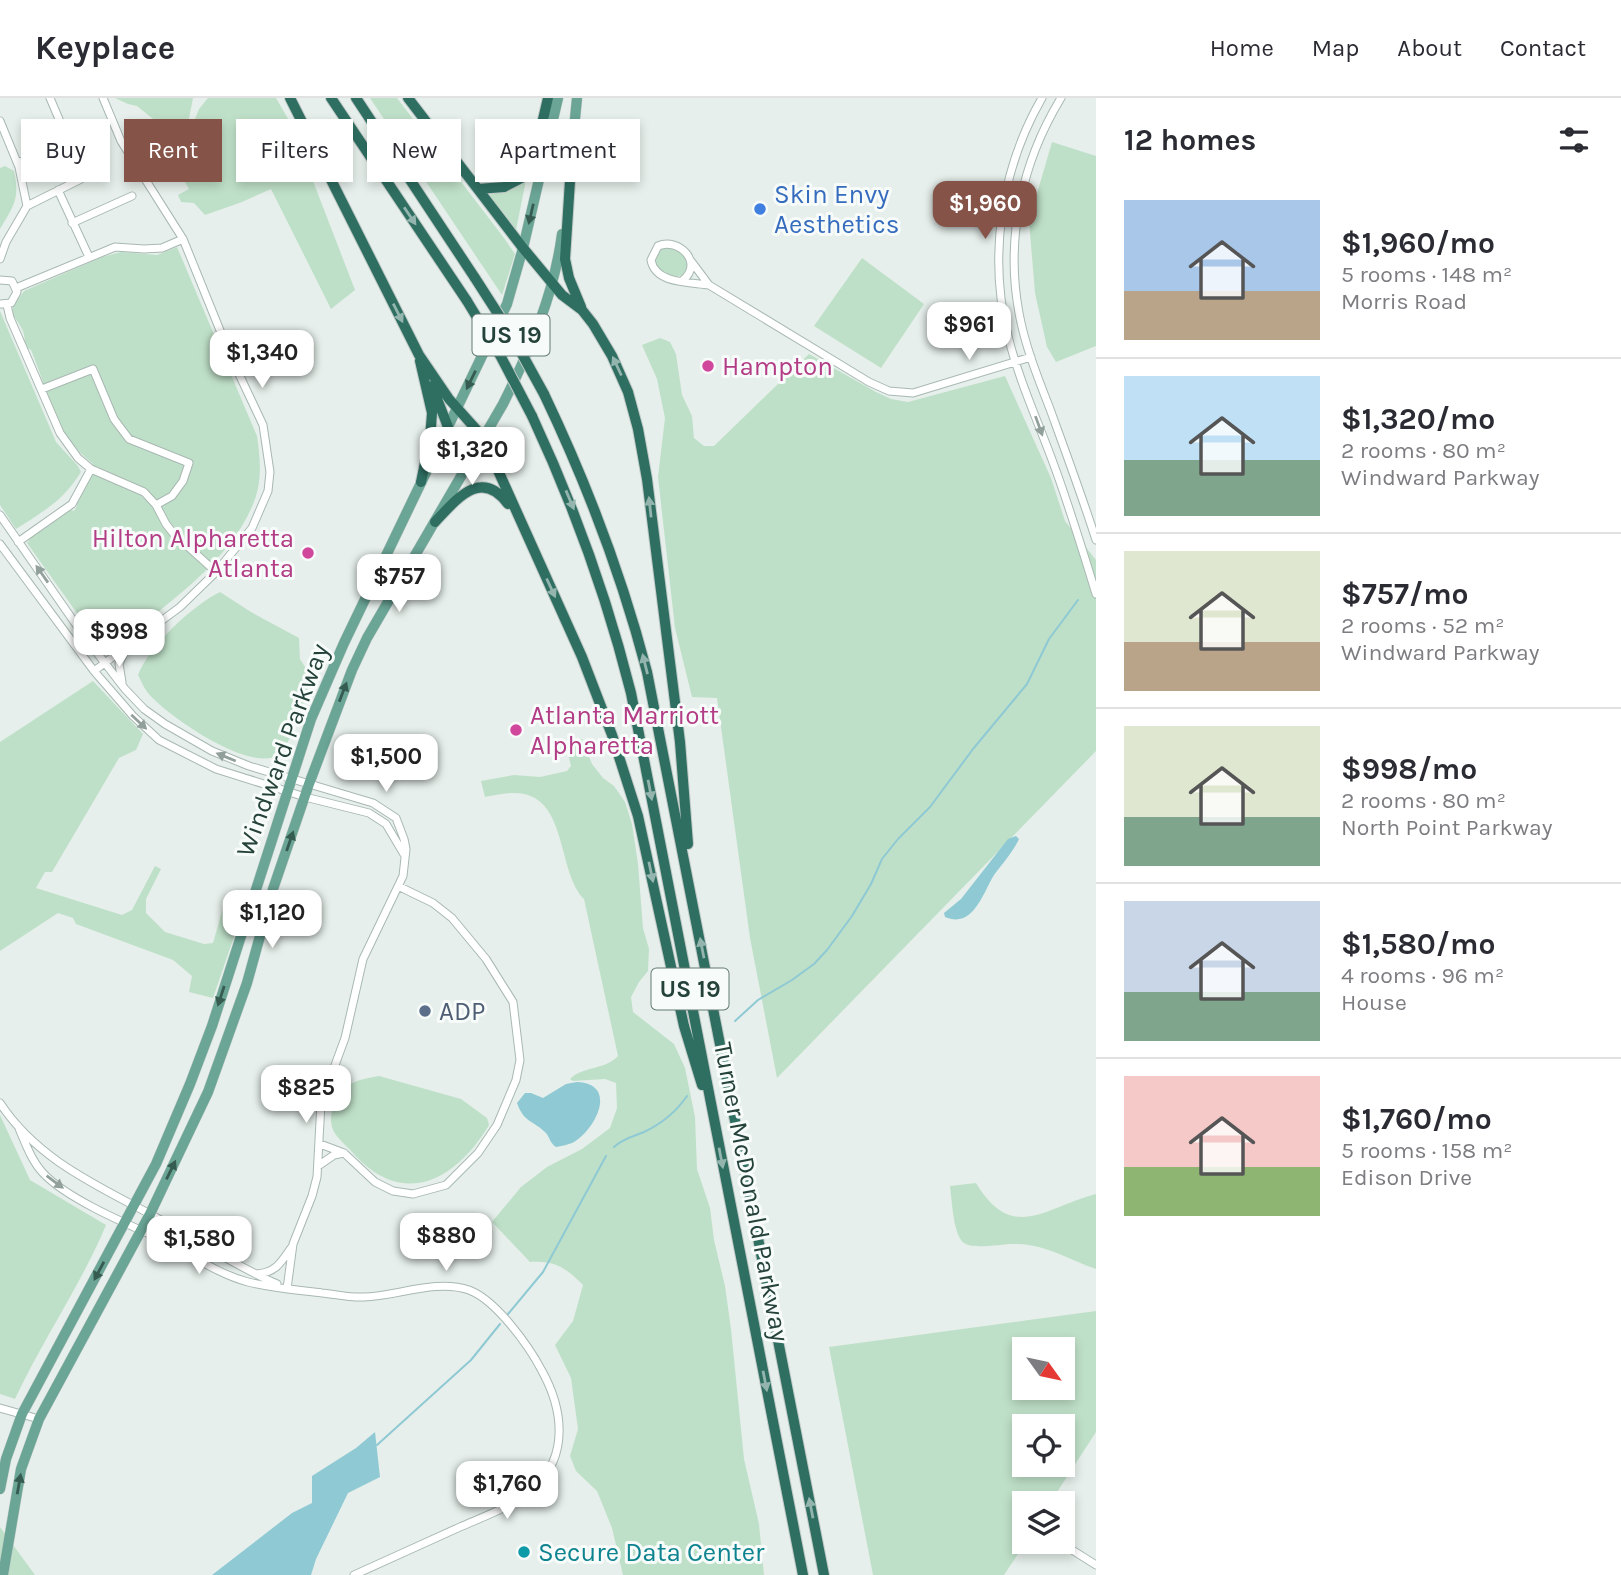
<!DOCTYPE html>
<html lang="en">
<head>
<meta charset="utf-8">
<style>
  body { margin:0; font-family:Karla,sans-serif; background:#f7f7f7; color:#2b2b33; height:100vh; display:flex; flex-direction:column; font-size:26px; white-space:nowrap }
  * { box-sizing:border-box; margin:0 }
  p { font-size:23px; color:#7c7c81 }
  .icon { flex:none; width:38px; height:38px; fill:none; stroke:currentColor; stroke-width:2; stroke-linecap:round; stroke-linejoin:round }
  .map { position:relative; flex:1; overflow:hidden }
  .details { display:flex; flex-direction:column; background:#fff; width:525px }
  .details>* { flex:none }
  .banner { position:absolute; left:21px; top:21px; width:665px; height:63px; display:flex; gap:14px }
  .needle { width:46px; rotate:123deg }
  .tools { position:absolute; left:1012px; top:1239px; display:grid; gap:14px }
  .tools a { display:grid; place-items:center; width:63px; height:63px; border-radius:0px; background:#fff; box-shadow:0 4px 10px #0003; font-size:35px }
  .price { position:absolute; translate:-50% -60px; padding:0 16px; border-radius:14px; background:#fff; color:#222; font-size:23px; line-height:46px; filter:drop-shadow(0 2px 4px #0008) }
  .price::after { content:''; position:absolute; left:50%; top:42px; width:21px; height:16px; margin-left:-10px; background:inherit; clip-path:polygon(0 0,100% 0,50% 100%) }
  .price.selected { background:#855347; color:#fff }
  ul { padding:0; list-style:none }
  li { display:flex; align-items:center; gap:21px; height:175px; padding:0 28px }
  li+li { border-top:2px solid #e1e1e2 }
  li span { display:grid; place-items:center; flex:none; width:196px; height:140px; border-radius:0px; color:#555 }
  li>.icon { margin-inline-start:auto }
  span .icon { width:84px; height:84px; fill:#fffc; stroke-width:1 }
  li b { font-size:30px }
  h2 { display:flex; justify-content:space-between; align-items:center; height:84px; padding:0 28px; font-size:30px }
  .tag { padding:0 24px; border-radius:0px; background:#fff; box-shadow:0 4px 10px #0003; font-size:24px; line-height:63px }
  .tag.selected { background:#855347; color:#fff }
  header { display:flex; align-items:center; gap:42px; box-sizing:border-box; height:98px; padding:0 35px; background:#fff; border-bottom:2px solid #e1e1e2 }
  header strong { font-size:33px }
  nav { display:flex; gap:38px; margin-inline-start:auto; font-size:24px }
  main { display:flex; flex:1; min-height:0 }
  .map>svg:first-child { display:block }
  .green { fill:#bfe0c8; fill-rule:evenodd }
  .water { fill:#8ec9d4 }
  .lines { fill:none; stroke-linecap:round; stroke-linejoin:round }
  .stream { stroke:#8ec9d4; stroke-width:2 }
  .minor-casing { stroke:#a8b8b2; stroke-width:9 }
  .major-casing { stroke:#c2cac8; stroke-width:11 }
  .highway-casing { stroke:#c2cac8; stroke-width:12 }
  .minor { stroke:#fff; stroke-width:7 }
  .major { stroke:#6aa596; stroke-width:10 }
  .highway { stroke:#2f6f62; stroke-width:10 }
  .highway-bridge-casing { stroke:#c2cac8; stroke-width:12; stroke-linecap:butt }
  .highway-bridge { stroke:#2f6f62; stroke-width:10 }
  .oneway { fill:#365b51 }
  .oneway2 { fill:#93b5ae }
  .oneway3 { fill:#92a09c }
  .shop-dot { fill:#3f7fe0; stroke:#f7fbf9; stroke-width:2.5 }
  .hotel-dot { fill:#d1479c; stroke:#f7fbf9; stroke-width:2.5 }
  .service-dot { fill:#5c6f8a; stroke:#f7fbf9; stroke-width:2.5 }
  .culture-dot { fill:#0f9aa8; stroke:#f7fbf9; stroke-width:2.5 }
  .labels { text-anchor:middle; stroke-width:6; stroke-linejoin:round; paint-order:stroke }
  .shield { fill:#f7fbf9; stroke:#637a73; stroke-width:2 }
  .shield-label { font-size:24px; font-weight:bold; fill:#24423a }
  .shop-label { font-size:26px; fill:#366cbe; stroke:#f7fbf9; text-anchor:start }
  .hotel-label { font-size:26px; fill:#b23c85; stroke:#f7fbf9; text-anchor:start }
  .street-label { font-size:26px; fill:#24423a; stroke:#f7fbf9 }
  .service-label { font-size:26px; fill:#4e5e75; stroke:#f7fbf9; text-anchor:start }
  .culture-label { font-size:26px; fill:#0d838f; stroke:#f7fbf9; text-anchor:start }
</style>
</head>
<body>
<header>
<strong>Keyplace</strong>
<nav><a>Home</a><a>Map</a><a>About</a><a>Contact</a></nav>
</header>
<main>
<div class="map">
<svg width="1096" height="1477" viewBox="0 0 1096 1477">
  <rect width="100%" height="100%" fill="#e6efeb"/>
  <path class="green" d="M115 0H193L184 46 137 8 128 6Z
    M208 0H276L291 26 355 192 331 211 271 91 242 104 205 117 194 105 181 104 178 97 189 91 176 69 199 11Z
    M370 0H397L504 140 515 156 502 197Z
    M1052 44 1096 58V248L1056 264 1047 249 1035 195 1029 123Z
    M5 68 14 73C20 101 14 107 0 131V70Z
    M525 85V87L516 132 489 97Z
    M177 149 257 338C260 358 262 378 256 398 237 457 172 503 124 540 113 547 106 546 94 539L27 445 33 437 69 411 74 413 77 408 76 404 90 378 93 366C54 335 49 295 31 252L26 249 24 245C27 233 17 224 12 215L13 208 24 193 102 159 121 154 157 157Z
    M666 149C678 150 686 157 689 169L684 177C673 180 666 176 657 170L655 162 658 153Z
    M862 160 924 206 881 270 814 228Z
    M0 213 56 344 78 368 81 374C63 403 44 413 16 431L0 407Z
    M660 240 670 244 676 256 682 297 692 318 694 340 704 348H714L809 256 876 294 891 301 908 304 1005 278 1051 380 1065 423 1096 462V653L777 980 750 840 717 600 692 599 675 530 658 379 665 320 657 281 642 247Z
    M220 494 251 514 299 540 300 561 312 580C306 596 291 649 278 657 250 675 167 618 148 595 144 590 141 583 138 577 149 548 193 507 220 494Z
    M93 583 143 636 136 652 119 660 52 774H45L36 790 122 817 132 812 155 768 161 771 146 801V815L165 834 204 846 213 845 225 803 234 808 231 824 237 830 213 900 189 894 192 878 173 862 76 826 73 820 58 815 0 853V644Z
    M582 641 592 666 603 680 614 688 625 704 632 726 638 766 643 830 649 851 648 873 639 884 631 899 633 914 674 946 685 970 695 1019 697 1071 710 1110 714 1142 725 1188 731 1231 744 1361 759 1426 764 1477H623L612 1430 597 1393 576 1373 570 1358 578 1331 571 1280 555 1247 573 1223 583 1187C566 1170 555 1162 530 1164L492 1124 521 1089 547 1069 582 1051 610 1030 617 1010 616 985 605 981 573 983 570 981C583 968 605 972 618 958L584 801C558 775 567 705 524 696 512 693 497 697 485 699L481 683 514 677 540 679 567 673 571 668 565 643Z
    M379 978 461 1001 487 1020 489 1027C455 1084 402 1111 352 1054 346 1047 334 1038 332 1029 330 1021 331 1015 334 1008 342 985 356 982 379 978Z
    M0 1017 30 1082 106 1127C81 1187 43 1241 15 1301L0 1296Z
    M976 1085C1013 1146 1045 1109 1096 1096V1171C1070 1162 1047 1147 1018 1146 1004 1145 974 1152 964 1145 953 1137 952 1102 950 1088Z
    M1096 1213V1334L1050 1405H1024V1444H1026L1004 1477H873L829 1249ZM1024 1251H1062V1290H1024ZM1024 1328H1062V1367H1024Z
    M0 1429 35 1477H0Z"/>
  <path class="water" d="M1016 738 1019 741C1013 754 1003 765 994 777 983 795 973 831 945 819L944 815 961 801 1008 741Z
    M577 984C620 986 594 1034 572 1045 567 1047 561 1048 556 1049 550 1045 550 1040 546 1035 533 1022 524 1025 517 1005L525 995H531L543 1000 566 986Z
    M375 1334 380 1379 348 1395 316 1461 311 1477H212L292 1415 312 1405V1378L356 1350Z"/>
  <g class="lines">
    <path class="stream" d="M735 923 758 902 792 882 814 866 827 852 852 818 871 786 882 761 898 741 930 709 973 651 1027 586 1049 541 1078 502
      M614 1049C622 1041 634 1038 644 1034 663 1025 676 1014 687 998
      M508 1216 543 1174 606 1058
      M377 1347 471 1262 500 1226"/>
    <g class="minor-casing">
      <path id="minor" d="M1042 0C1001 71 988 158 1008 238 1018 279 1036 319 1051 359 1068 404 1082 450 1096 496
        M1061 0C1022 64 1005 140 1019 215 1025 248 1038 280 1050 311 1066 355 1082 398 1096 442
        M0 23 19 69 27 108 6 144 0 161
        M18 65 68 43
        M58 92 89 159
        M27 108 81 81V73L50 0
        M72 125 132 98
        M691 163 709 187 869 284 889 293 913 295 1031 259
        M0 182 12 183 17 194 11 205 0 206
        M683 182C704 165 679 139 658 148L651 162C655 186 690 184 709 187
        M16 190 115 149 144 151 162 150 183 141
        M7 207 10 220 60 335 78 360 91 371 144 394 156 407 166 426 173 435 216 474
        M42 291 93 271 114 321 129 341 189 365 183 383 172 398 156 407
        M0 417 84 538 125 591 144 611 165 626 212 653 249 668 373 705 396 720 404 741 406 751 403 778 363 861 345 940 321 1005 317 1079 312 1098 293 1146 287 1191
        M18 444 72 406 91 371
        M0 446 94 573 133 618 159 642 216 671 305 699 369 715 386 726 405 758
        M90 545 106 549 126 548
        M94 573 180 509 216 474 252 430 268 393 270 374 263 327 230 257 183 141 121 43 103 0
        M122 584 119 566 125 552
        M0 1005C36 1060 94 1086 150 1116 192 1139 233 1167 277 1186
        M18 1028C25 1044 31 1062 43 1075 67 1101 129 1127 163 1142 191 1156 217 1176 248 1184 272 1190 297 1192 322 1195 335 1196 350 1200 364 1199 397 1198 436 1181 469 1192 496 1202 529 1248 542 1273 563 1311 569 1357 535 1389 514 1408 485 1418 460 1429 425 1445 389 1461 354 1477
        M320 1046 344 1055 375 1084 393 1093 413 1096 446 1087 478 1055 497 1027 516 982 520 962 513 904 486 861 452 820 433 805 400 789
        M318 1068 334 1057 344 1055
        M256 1176C275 1175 281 1165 291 1150
        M0 1310 39 1321
        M1069 1450 1096 1467"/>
    </g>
    <g class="major-casing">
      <path id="major" d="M570 72 577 0
        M0 1391 6 1361 22 1316 156 1066 190 986 212 928 311 621 344 545 507 206 523 150 558 0
        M3 1477 21 1371 39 1321 150 1116 208 994 247 885 273 791 309 686 352 572 367 540 503 306C530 252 554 197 562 136"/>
    </g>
    <g class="highway-casing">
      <path id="highway" d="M290 0 419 257 449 301 483 339 582 559 612 637 638 718 684 928 702 987
        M331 0 467 203
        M356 0 475 180
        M408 0 523 150 562 197 582 212 593 226 612 258 628 294 638 331 647 381 680 644 688 746
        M571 67 565 161 569 180 581 209
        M478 91 504 89 527 77 535 56 548 0
        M420 263 432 315 430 341 421 384
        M435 285 436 298 448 329
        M544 296C587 386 622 478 647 574L824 1477
        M532 318C574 408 607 499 631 595L803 1477
        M435 424C456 402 481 369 508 406"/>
    </g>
    <use href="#minor" class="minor"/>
    <use href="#major" class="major"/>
    <use href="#highway" class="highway"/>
    <g class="highway-bridge-casing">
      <path id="highway-bridge" d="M475 180 511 236 544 296
        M467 203 501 259 532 318"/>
    </g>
    <use href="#highway-bridge" class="highway-bridge"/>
  </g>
  <defs><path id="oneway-solid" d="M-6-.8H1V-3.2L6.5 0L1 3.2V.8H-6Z" transform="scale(1.75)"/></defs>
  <g class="oneway">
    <use href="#oneway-solid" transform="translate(531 116) rotate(103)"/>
    <use href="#oneway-solid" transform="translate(471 282) rotate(116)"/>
    <use href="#oneway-solid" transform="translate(343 594) rotate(-69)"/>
    <use href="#oneway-solid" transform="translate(290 743) rotate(-71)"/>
    <use href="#oneway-solid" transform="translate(221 898) rotate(108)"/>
    <use href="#oneway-solid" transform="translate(171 1072) rotate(-64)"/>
    <use href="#oneway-solid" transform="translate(99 1173) rotate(118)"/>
    <use href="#oneway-solid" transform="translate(19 1386) rotate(-80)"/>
  </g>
  <g class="oneway2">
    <use href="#oneway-solid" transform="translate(410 118) rotate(56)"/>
    <use href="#oneway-solid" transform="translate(398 215) rotate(63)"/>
    <use href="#oneway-solid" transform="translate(617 268) rotate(-115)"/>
    <use href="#oneway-solid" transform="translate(570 402) rotate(67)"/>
    <use href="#oneway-solid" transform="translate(650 409) rotate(-96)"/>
    <use href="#oneway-solid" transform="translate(551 490) rotate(65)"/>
    <use href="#oneway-solid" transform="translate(645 566) rotate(-104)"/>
    <use href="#oneway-solid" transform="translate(650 692) rotate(79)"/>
    <use href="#oneway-solid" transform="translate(651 774) rotate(78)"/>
    <use href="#oneway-solid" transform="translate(702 850) rotate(-101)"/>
    <use href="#oneway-solid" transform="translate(721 1060) rotate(79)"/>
    <use href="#oneway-solid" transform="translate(765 1283) rotate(79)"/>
    <use href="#oneway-solid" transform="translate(811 1410) rotate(-101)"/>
  </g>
  <g class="oneway3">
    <use href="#oneway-solid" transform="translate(1039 328) rotate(70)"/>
    <use href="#oneway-solid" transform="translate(42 476) rotate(-125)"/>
    <use href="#oneway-solid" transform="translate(139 624) rotate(43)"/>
    <use href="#oneway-solid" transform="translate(226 659) rotate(-158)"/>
    <use href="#oneway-solid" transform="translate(55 1084) rotate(37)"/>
  </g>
  <circle class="shop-dot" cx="760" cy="111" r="7"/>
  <g class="hotel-dot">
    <circle cx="708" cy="268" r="7"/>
    <circle cx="308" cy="455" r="7"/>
    <circle cx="516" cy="632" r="7"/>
  </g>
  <circle class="service-dot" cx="425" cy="913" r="7"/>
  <circle class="culture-dot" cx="524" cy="1454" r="7"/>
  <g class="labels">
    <g class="shield">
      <rect x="472.5" y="216.5" width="77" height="41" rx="5"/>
      <rect x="651.5" y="870.5" width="77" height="41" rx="5"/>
    </g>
    <g class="shield-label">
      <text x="511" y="245">US 19</text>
      <text x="690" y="899">US 19</text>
    </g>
    <g class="shop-label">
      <text x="774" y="105">Skin Envy<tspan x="774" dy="30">Aesthetics</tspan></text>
    </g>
    <g class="hotel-label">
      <text x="722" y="277">Hampton</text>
      <text x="294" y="449" text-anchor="end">Hilton Alpharetta<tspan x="294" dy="30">Atlanta</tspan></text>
      <text x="530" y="626">Atlanta Marriott<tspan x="530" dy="30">Alpharetta</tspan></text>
    </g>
    <g class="street-label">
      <text transform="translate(282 652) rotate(-70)" y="9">Windward Parkway</text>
      <text transform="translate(752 1094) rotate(79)" y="9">Turner McDonald Parkway</text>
    </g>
    <g class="service-label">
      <text x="439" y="922">ADP</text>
    </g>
    <g class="culture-label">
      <text x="538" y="1463">Secure Data Center</text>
    </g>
  </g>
</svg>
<div class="tools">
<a><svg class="needle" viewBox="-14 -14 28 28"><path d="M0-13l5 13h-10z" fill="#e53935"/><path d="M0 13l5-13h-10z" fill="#7c7c81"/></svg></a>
<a><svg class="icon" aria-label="locate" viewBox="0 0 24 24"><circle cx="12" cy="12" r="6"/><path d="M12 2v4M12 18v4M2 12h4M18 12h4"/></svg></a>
<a><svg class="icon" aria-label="layers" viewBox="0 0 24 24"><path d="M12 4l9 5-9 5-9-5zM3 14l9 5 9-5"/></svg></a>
</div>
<b class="price selected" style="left:985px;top:143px">$1,960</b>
<b class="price" style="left:969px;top:264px">$961</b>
<b class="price" style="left:262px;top:292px">$1,340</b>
<b class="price" style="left:472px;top:389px">$1,320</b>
<b class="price" style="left:399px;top:516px">$757</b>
<b class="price" style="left:119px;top:571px">$998</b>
<b class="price" style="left:386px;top:696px">$1,500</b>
<b class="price" style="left:272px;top:852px">$1,120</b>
<b class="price" style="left:306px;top:1027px">$825</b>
<b class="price" style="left:446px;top:1175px">$880</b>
<b class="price" style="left:199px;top:1178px">$1,580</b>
<b class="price" style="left:507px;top:1423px">$1,760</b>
<div class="banner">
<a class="tag">Buy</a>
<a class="tag selected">Rent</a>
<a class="tag">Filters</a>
<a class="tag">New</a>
<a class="tag">Apartment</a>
</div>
</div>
<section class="details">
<h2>12 homes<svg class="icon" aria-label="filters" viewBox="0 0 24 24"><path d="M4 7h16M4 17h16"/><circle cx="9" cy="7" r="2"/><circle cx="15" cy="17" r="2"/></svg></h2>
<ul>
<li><span style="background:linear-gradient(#a9c7e8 65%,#b9a48a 0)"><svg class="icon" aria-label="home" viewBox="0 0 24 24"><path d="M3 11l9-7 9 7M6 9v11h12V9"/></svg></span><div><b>$1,960/mo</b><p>5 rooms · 148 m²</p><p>Morris Road</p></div></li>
<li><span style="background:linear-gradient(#bfe0f5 60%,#7fa58c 0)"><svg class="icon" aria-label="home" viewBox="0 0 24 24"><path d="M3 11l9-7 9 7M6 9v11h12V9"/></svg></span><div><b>$1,320/mo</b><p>2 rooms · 80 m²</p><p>Windward Parkway</p></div></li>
<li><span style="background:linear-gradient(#dfe7d0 65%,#b9a48a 0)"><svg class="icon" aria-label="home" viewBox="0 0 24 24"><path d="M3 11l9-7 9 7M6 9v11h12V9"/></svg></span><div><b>$757/mo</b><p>2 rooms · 52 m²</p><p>Windward Parkway</p></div></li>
<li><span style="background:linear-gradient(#dfe7d0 65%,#7fa58c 0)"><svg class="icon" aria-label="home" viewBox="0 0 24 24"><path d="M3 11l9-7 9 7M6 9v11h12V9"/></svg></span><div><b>$998/mo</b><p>2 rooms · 80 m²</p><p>North Point Parkway</p></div></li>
<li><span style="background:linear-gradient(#c9d6e8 65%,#7fa58c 0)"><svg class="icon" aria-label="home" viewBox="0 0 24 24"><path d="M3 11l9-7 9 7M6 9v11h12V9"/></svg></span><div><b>$1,580/mo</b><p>4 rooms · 96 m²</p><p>House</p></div></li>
<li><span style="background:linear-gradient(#f6c9c9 65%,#8fb573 0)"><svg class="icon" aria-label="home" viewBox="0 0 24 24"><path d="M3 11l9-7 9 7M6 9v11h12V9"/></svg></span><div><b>$1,760/mo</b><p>5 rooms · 158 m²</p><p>Edison Drive</p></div></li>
</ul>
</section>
</main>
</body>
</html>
